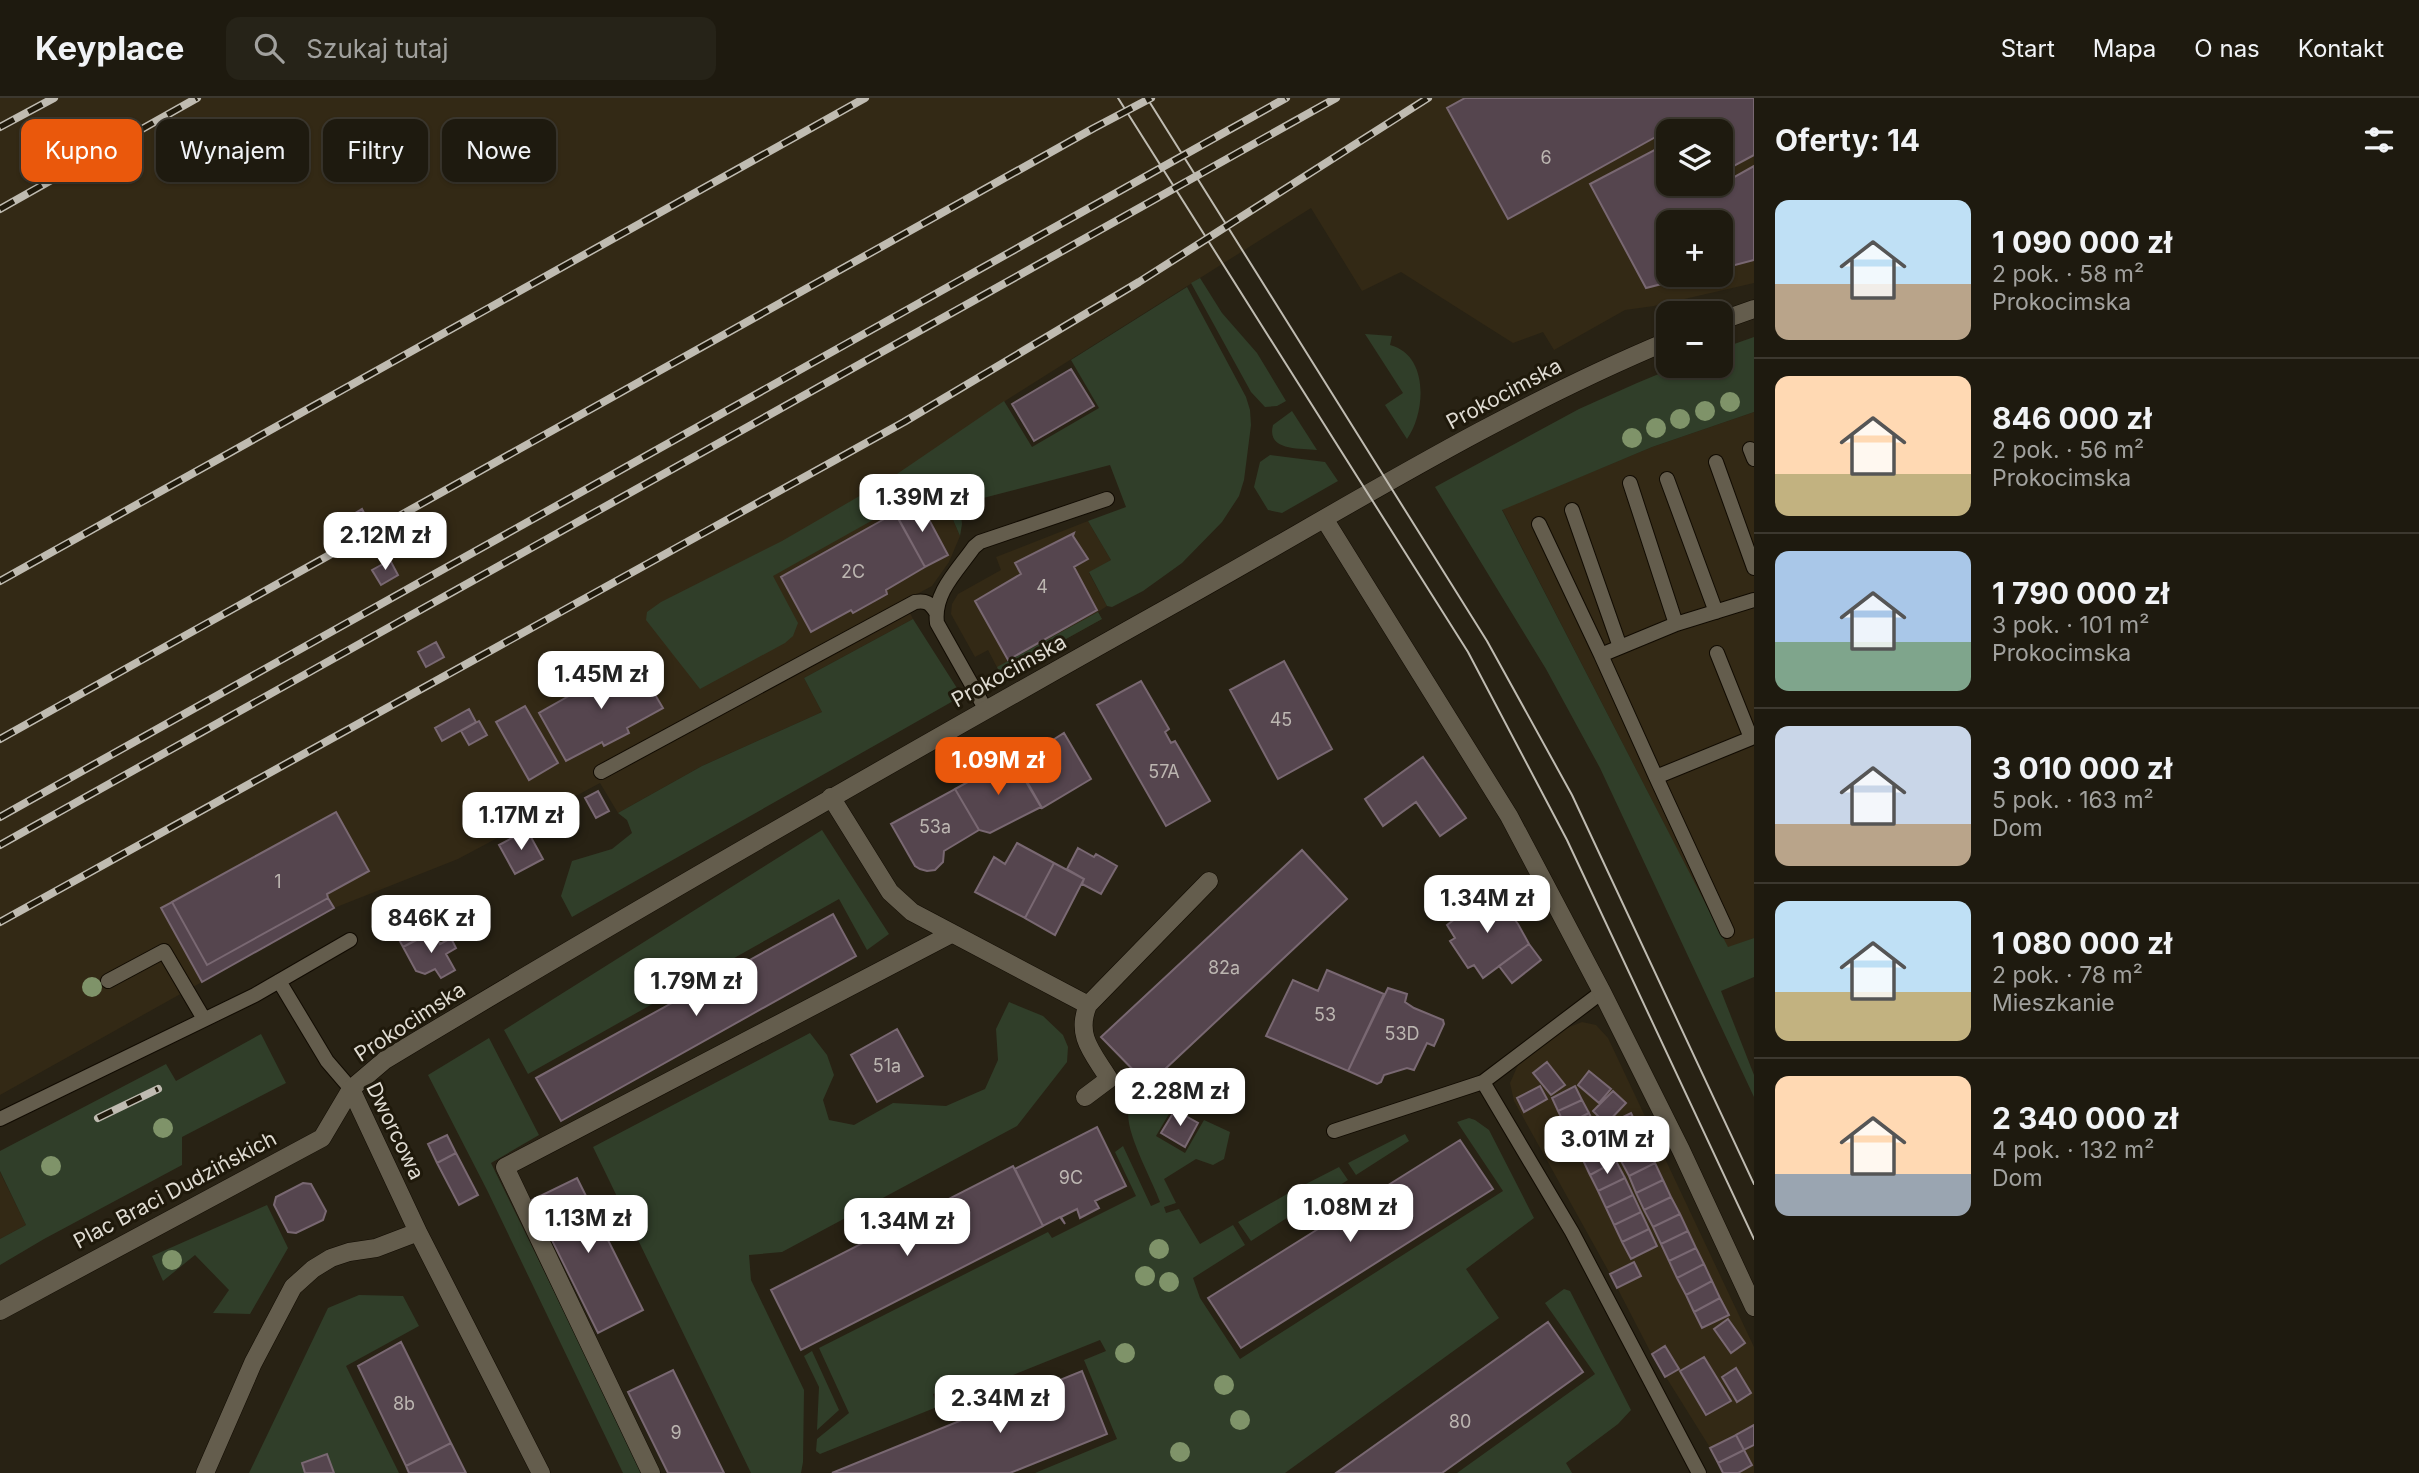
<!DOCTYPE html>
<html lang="pl">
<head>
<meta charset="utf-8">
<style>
  body { margin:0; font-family:Inter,sans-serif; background:#262318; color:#f1f3f6; height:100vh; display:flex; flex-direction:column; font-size:26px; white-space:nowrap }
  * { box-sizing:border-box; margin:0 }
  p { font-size:23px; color:#a1a19e }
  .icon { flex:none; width:38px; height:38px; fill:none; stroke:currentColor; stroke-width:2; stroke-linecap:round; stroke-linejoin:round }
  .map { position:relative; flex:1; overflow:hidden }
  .sheet { display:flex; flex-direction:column; background:#1e1a0f; width:665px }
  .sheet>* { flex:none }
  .guide { position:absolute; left:21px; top:21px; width:665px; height:63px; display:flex; gap:14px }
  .buttons { position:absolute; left:1656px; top:21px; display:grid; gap:14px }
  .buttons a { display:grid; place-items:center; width:77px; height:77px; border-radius:14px; background:#1e1a0f; box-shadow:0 2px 5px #0004,0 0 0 2px #3c382f; font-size:35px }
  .price { position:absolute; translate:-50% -60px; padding:0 16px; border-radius:14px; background:#fff; color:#222; font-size:23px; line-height:46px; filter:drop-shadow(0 2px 4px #0008) }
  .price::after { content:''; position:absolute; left:50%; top:42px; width:21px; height:16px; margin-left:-10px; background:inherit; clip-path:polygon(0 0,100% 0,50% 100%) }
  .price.active { background:#ea580c; color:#fff }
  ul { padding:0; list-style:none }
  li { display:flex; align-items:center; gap:21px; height:175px; padding:0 21px }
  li+li { border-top:2px solid #3c382f }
  li span { display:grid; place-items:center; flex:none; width:196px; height:140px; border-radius:14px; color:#555 }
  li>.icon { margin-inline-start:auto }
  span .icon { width:84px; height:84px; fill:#fffc; stroke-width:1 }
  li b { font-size:30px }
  h2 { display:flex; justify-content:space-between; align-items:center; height:84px; padding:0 21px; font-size:30px }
  .pill { padding:0 24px; border-radius:14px; background:#1e1a0f; box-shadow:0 2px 5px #0004,0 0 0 2px #3c382f; font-size:24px; line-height:63px }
  .pill.active { background:#ea580c; color:#fff }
  header { display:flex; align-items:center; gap:42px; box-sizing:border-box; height:98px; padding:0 35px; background:#1e1a0f; border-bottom:2px solid #3c382f }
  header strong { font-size:33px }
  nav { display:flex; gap:38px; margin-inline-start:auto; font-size:24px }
  .search { width:490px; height:63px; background:#262318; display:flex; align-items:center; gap:18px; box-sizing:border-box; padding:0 24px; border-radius:14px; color:#a1a19e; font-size:26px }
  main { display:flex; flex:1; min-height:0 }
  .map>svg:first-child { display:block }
  .built { fill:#332915; fill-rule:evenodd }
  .green { fill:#303e29 }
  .building { fill:#55454e; stroke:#796872; stroke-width:2 }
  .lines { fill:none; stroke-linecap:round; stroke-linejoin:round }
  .service-casing { stroke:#110b02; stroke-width:16 }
  .minor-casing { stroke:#110b02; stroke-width:19 }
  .service { stroke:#645d4d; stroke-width:14 }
  .minor { stroke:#645d4d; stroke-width:18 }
  .tram { stroke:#bfbbb1; stroke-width:2 }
  .rail-casing { stroke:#bfbbb1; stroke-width:8 }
  .rail { stroke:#1f190b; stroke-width:5; stroke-dasharray:16; stroke-linecap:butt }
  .tree { fill:#7f9369 }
  .labels { text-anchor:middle; stroke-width:6; stroke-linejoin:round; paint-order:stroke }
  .number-label { font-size:18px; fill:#bcb6b1 }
  .street-label { font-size:21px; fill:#dfdbd2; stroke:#1f190b }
</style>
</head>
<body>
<header>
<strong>Keyplace</strong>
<div class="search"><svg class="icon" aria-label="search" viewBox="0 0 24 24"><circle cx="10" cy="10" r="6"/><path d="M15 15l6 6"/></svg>Szukaj tutaj</div>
<nav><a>Start</a><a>Mapa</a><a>O nas</a><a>Kontakt</a></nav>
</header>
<main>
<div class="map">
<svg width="1754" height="1375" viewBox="0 0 1754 1375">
  <rect width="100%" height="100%" fill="#282214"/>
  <path class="built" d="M0 0H1754V185L1654 208 1625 212 1554 252 1543 234 1513 245 1401 174 1362 193 1311 110 1005 303 945 403 960 438 949 464 932 488 904 503 913 521 804 580 822 614 702 668 618 715 600 685 458 761 334 810 0 997ZM1668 33H1720V86H1668ZM1668 124H1720V177H1668Z
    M1754 314V840L1728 850 1502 411 1652 349Z
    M1088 423 1111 462 1089 475 1107 508 1098 514 1102 521 1001 577 988 552 975 559 951 516 952 506 958 496 1001 472 996 459Z
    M1582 924 1596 927 1608 940 1754 1249V1375H1723L1709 1348 1651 1255 1609 1174 1514 1003 1510 985 1518 967 1567 930Z
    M0 1074 26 1127 0 1141Z"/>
  <path class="green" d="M1200 180 1222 215 1257 255 1286 303 1277 308 1265 309 1251 294 1191 185Z
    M1187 189 1246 299 1250 312 1251 327 1244 382 1239 398 1222 424 1182 465 1143 493 1112 509 1107 508 1089 474 1111 462 1088 423 1126 409 1110 367 960 406 962 426 960 438 945 403 928 407 921 395 773 478 798 525 793 538 785 545 700 591 646 522 647 514 661 504 782 443 894 378 1004 303 1032 349 1099 310 1071 262Z
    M1365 236 1392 238 1390 247C1429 257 1426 314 1407 341L1385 307 1403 295Z
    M1754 239V314L1652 349 1502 412 1728 849 1754 840V879L1721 893 1754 977V999L1600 670 1546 571 1435 389 1579 311 1637 285 1678 268H1720V251Z
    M1292 313 1317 352C1300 350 1266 353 1273 327Z
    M1270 357 1325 364 1338 383 1282 415 1268 412 1254 389 1260 364Z
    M1098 514 1102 521 1001 577 997 569Z
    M913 521 962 598 572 819 561 798 572 763 612 751 632 735 627 722 618 715 702 668 822 614 804 580Z
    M822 732 889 836 867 852 839 801 528 976 504 932Z
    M1009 904 1043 918 1063 937 1068 949 1067 964 1017 1028 782 1154 749 1157 751 1182 804 1292 803 1364 801 1375H751L593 1049 810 935 827 957 834 977 823 1002 829 1022 854 1027 893 1005 946 1008 985 991 998 962 996 931Z
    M261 936 286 985 182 1039V1067L44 1141 0 1167V1141L26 1127 0 1073V1053L166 966 176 983Z
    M489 940 539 1037 491 1065 643 1375H623L487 1092 428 977Z
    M1145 996 1173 1009 1156 1038 1185 1055 1204 1022 1230 1034 1224 1061 1213 1067 1196 1061 1164 1081 1176 1105 1164 1109 1166 1115 1179 1111 1200 1146 1233 1127 1245 1147 1193 1180 1200 1200 1240 1261 1503 1093 1457 1024 1469 1020 1475 1022 1489 1032 1534 1120 1466 1171 1499 1220 1285 1375H1035L1117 1341 1084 1262 1106 1253 1100 1242 963 1297 958 1287 933 1296 937 1309 820 1356 816 1353 817 1341 849 1315 819 1250 1048 1134 1052 1140 1136 1098 1115 1054 1123 1048 1151 1108 1160 1104C1153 1083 1123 1031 1129 1011 1131 1005 1140 1000 1145 996Z
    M1405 1036 1409 1043 1356 1077 1348 1065Z
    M1339 1069 1348 1082 1313 1104 1302 1088Z
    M1294 1092 1304 1109 1251 1143 1238 1124Z
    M267 1107 288 1150 250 1216 213 1215 229 1192 195 1157 163 1183 152 1158Z
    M1564 1191 1570 1193 1631 1312 1618 1326 1566 1365 1572 1375H1457L1595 1276 1545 1205Z
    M359 1197 403 1198 419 1228 346 1268 399 1375H249L328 1210Z
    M812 1253 839 1312 817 1332 819 1289 804 1258Z"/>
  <path class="building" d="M1465 0H1754V57L1732 69 1724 54 1721 57 1724 63 1720 65V33H1668V49L1661 36 1508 121 1447 10Z
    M1662 48 1668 60V86H1681L1684 90 1693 86H1720V73H1722L1727 83 1754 68V162L1720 171V124H1668V177H1697L1646 190 1590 86Z
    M1071 271 1094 308 1034 343 1012 306Z
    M919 403 948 457 925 469 896 416Z
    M362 411 370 426 353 435 345 421Z
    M895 415 925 469 886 492 887 496 853 515 851 512 811 534 781 479Z
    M1074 435 1073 438 1088 461 1074 469 1097 512 1008 562 975 503 1021 476 1015 465Z
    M390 462 398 477 381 487 372 472Z
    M436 544 444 559 426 569 418 554Z
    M634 561 663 610 627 630 629 635 604 648 602 644 566 663 539 615Z
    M1284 563 1332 651 1278 681 1230 592Z
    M1141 583 1169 631 1165 634 1171 645 1175 643 1210 703 1166 728 1097 607Z
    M525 608 558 665 529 682 496 624Z
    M469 611 476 624 442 643 435 630Z
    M479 623 487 637 469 647 461 633Z
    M1064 635 1091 681 1042 710 1013 659 1045 641 1048 645Z
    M1423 659 1466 720 1440 738 1416 704 1383 728 1365 701Z
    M1012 660 1041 709 990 735 979 732 955 691Z
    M955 691 979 732 944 753 943 764 935 772 927 773 920 771 915 768 891 726Z
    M598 693 609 713 596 720 585 700Z
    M336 714 369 773 327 796 328 800 207 867 172 804Z
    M527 732 543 761 515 776 499 747Z
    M1017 745 1054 765 1025 820 975 794 994 759 1005 766Z
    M1078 750 1094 759 1096 756 1117 768 1101 796 1082 786 1084 781 1067 771Z
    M1302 752 1347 801 1148 987 1101 939Z
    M1054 765 1084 781 1055 837 1025 820Z
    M1493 792 1518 826 1529 846 1483 880 1474 867 1468 870 1450 843 1455 840 1447 827Z
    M328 800 334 810 202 884 161 810 172 804 207 867Z
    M418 814 429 835 403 849 392 829Z
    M833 816 856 858 561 1023 536 980Z
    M434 833 440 846 451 840 456 850 446 856 455 872 441 880 435 871 425 876 416 873 403 849Z
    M1529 846 1541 862 1512 885 1499 868Z
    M1327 872 1384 896 1348 973 1266 938 1293 882 1318 893Z
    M1388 890 1407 896 1405 904 1414 910 1443 922 1444 926 1434 948 1427 945 1414 972 1407 970 1384 977 1381 984 1377 986 1348 973Z
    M897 931 923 978 877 1004 851 957Z
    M1547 964 1565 987 1551 997 1533 975Z
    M1589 973 1611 991 1599 1005 1578 987Z
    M1540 988 1547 1001 1524 1014 1517 1000Z
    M1575 988 1582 1002 1558 1013 1552 1000Z
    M1613 993 1626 1005 1606 1026 1593 1013Z
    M1582 1002 1589 1015 1565 1027 1558 1013Z
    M1175 1012 1198 1025 1185 1049 1161 1035Z
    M1589 1015 1596 1030 1572 1041 1565 1027Z
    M1631 1015 1639 1032 1612 1045 1604 1028Z
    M1097 1029 1126 1088 1095 1103 1099 1110 1080 1120 1077 1111 1061 1119 1065 1126 1060 1119 1043 1128 1015 1071Z
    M1600 1030 1608 1047 1582 1060 1573 1043Z
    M1639 1032 1647 1048 1620 1061 1612 1045Z
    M447 1037 456 1055 437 1065 428 1046Z
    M1460 1042 1493 1091 1241 1250 1208 1200Z
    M1608 1047 1616 1063 1590 1077 1582 1060Z
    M1647 1048 1655 1065 1629 1078 1620 1061Z
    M456 1055 478 1097 459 1107 437 1065Z
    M1616 1063 1625 1080 1598 1093 1590 1077Z
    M1655 1065 1663 1082 1636 1095 1629 1078Z
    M1013 1068 1043 1128 801 1252 771 1192Z
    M577 1080 643 1212 598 1235 532 1102Z
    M1625 1080 1633 1097 1606 1110 1598 1093Z
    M1663 1082 1671 1099 1644 1112 1636 1095Z
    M303 1085 311 1086 326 1113 323 1122 296 1135 288 1134 274 1107 276 1099Z
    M1633 1097 1641 1114 1614 1127 1606 1110Z
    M1671 1099 1680 1116 1653 1129 1644 1112Z
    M1641 1114 1649 1131 1622 1144 1614 1127Z
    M1680 1116 1688 1133 1661 1146 1653 1129Z
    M1649 1131 1657 1148 1631 1161 1622 1144Z
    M1688 1133 1696 1150 1669 1163 1661 1146Z
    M1696 1150 1704 1166 1677 1180 1669 1163Z
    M1634 1164 1641 1178 1617 1190 1610 1176Z
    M1704 1166 1712 1183 1686 1197 1677 1180Z
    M1712 1183 1720 1200 1694 1214 1686 1197Z
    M1720 1200 1729 1217 1702 1230 1694 1214Z
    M1728 1221 1745 1245 1731 1255 1714 1231Z
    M1548 1224 1583 1274 1442 1375H1336Z
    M401 1244 451 1345 406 1368 358 1268Z
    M1665 1248 1679 1271 1665 1279 1652 1256Z
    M1704 1259 1731 1303 1706 1317 1680 1273Z
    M1736 1270 1751 1295 1737 1304 1722 1279Z
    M673 1272 724 1375H668L628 1294Z
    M1082 1273 1107 1336 1010 1375H832Z
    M1754 1327V1347L1744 1352 1736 1337Z
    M1736 1337 1744 1352 1718 1365 1710 1350Z
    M451 1345 466 1375H409L406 1368Z
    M1744 1352 1752 1367 1738 1375H1723L1718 1365Z
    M327 1356 334 1375H305L302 1365Z"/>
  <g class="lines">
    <g class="service-casing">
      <path id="service" d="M1750 351 1754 361
        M1716 364 1754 470
        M1667 381 1716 514
        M1630 385 1676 526
        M1572 412 1620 549
        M1539 426 1601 557
        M1754 502 1676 526 1601 557 1656 679 1754 639
        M1717 555 1751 640
        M986 612 937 525C933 495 958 472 974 449L980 444 1107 401
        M601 674 915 504C926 502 930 505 936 514
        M1656 679 1727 833
        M108 883 164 853 204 921
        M279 883 327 963 351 991
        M1483 984 1572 1134 1699 1375
        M0 1021 255 897 350 842
        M1334 1033 1483 984 1602 894"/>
    </g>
    <g class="minor-casing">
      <path id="minor" d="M1720 223 1754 211
        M1325 422 1509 718 1602 894 1681 1052 1754 1209
        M831 699 890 794 912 814 1088 907
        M351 991 418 1134 541 1375
        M1085 999 1109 981C1093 955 1075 938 1088 907L1209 783
        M0 1213 322 1040 351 991 385 962C649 803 917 650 1185 500 1344 411 1500 313 1668 243
        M205 1375 253 1265 293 1189 313 1171 331 1160 349 1154 376 1150 418 1134
        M651 1375 505 1069 951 836"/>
    </g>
    <use href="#service" class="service"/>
    <use href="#minor" class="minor"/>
    <path class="tram" d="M1118 0 1468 554 1567 742 1754 1141
      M1147 0 1487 543 1572 697 1754 1086"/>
    <g class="rail-casing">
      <path id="rail" d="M0 29 54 0
        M0 111 197 0
        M0 483 865 0
        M0 641 1094 30 1151 0
        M0 719 1286 0
        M0 747 1336 0
        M0 824 904 324 1139 184 1428 0
        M98 1020 158 991"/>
    </g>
    <use href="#rail" class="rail"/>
  </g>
  <g class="tree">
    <circle cx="1730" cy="304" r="10"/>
    <circle cx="1705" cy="313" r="10"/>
    <circle cx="1680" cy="321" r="10"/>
    <circle cx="1656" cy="330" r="10"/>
    <circle cx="1632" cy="340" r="10"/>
    <circle cx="954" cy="411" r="10"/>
    <circle cx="92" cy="889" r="10"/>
    <circle cx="163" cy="1030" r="10"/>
    <circle cx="51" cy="1068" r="10"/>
    <circle cx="1159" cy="1151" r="10"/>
    <circle cx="172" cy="1162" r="10"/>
    <circle cx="1145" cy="1178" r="10"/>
    <circle cx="1169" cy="1184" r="10"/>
    <circle cx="1125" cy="1255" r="10"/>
    <circle cx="1224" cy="1287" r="10"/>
    <circle cx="1240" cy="1322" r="10"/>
    <circle cx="1180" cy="1354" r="10"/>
  </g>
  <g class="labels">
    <g class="number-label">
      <text x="1546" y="66">6</text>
      <text x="853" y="480">2C</text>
      <text x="1042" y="495">4</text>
      <text x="1281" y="628">45</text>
      <text x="1164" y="680">57A</text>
      <text x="935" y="735">53a</text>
      <text x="278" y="790">1</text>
      <text x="1224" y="876">82a</text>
      <text x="1325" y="923">53</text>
      <text x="1402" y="942">53D</text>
      <text x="887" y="974">51a</text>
      <text x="1071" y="1086">9C</text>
      <text x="404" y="1312">8b</text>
      <text x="1460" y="1330">80</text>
      <text x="676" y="1341">9</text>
    </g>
    <g class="street-label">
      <text transform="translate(1504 296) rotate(-28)" y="7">Prokocimska</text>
      <text transform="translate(1009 573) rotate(-29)" y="7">Prokocimska</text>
      <text transform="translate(410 924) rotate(-33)" y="7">Prokocimska</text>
      <text transform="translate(395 1033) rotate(64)" y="7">Dworcowa</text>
      <text transform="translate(175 1092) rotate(-28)" y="7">Plac Braci Dudzińskich</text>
    </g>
  </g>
</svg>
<div class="buttons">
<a><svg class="icon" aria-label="layers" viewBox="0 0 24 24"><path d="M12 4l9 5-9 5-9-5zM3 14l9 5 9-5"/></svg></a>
<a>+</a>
<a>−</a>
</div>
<b class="price" style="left:922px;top:436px">1.39M zł</b>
<b class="price" style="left:385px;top:474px">2.12M zł</b>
<b class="price" style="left:601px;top:613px">1.45M zł</b>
<b class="price active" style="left:998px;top:699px">1.09M zł</b>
<b class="price" style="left:521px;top:754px">1.17M zł</b>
<b class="price" style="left:1487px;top:837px">1.34M zł</b>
<b class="price" style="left:431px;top:857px">846K zł</b>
<b class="price" style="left:696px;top:920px">1.79M zł</b>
<b class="price" style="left:1180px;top:1030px">2.28M zł</b>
<b class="price" style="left:1607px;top:1078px">3.01M zł</b>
<b class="price" style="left:1350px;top:1146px">1.08M zł</b>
<b class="price" style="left:588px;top:1157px">1.13M zł</b>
<b class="price" style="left:907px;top:1160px">1.34M zł</b>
<b class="price" style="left:1000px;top:1337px">2.34M zł</b>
<div class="guide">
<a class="pill active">Kupno</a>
<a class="pill">Wynajem</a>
<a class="pill">Filtry</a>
<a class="pill">Nowe</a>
</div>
</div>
<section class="sheet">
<h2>Oferty: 14<svg class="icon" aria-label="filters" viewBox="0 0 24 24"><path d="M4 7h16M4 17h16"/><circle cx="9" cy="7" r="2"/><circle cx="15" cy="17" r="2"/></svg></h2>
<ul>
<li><span style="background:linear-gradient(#bfe0f5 60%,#b9a48a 0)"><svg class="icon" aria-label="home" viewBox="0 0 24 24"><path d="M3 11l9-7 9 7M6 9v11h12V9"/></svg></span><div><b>1 090 000 zł</b><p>2 pok. · 58 m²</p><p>Prokocimska</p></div></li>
<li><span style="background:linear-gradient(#ffd9b3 70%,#c2b280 0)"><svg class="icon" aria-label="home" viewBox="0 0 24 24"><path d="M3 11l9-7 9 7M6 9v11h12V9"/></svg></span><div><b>846 000 zł</b><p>2 pok. · 56 m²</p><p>Prokocimska</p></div></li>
<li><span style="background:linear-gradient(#a9c7e8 65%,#7fa58c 0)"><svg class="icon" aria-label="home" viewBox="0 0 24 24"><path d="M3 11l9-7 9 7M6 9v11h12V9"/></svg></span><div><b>1 790 000 zł</b><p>3 pok. · 101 m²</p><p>Prokocimska</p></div></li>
<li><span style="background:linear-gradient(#c9d6e8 70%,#b9a48a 0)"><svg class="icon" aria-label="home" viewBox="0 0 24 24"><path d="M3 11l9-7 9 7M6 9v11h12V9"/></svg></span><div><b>3 010 000 zł</b><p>5 pok. · 163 m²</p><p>Dom</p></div></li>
<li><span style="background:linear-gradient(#bfe0f5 65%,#c2b280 0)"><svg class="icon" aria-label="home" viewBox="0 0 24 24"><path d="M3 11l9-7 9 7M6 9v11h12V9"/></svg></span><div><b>1 080 000 zł</b><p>2 pok. · 78 m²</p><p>Mieszkanie</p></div></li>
<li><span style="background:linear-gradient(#ffd9b3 70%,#9aa5b1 0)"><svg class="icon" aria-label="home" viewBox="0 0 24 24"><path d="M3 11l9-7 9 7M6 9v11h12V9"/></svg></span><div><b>2 340 000 zł</b><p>4 pok. · 132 m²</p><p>Dom</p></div></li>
</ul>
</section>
</main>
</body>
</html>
